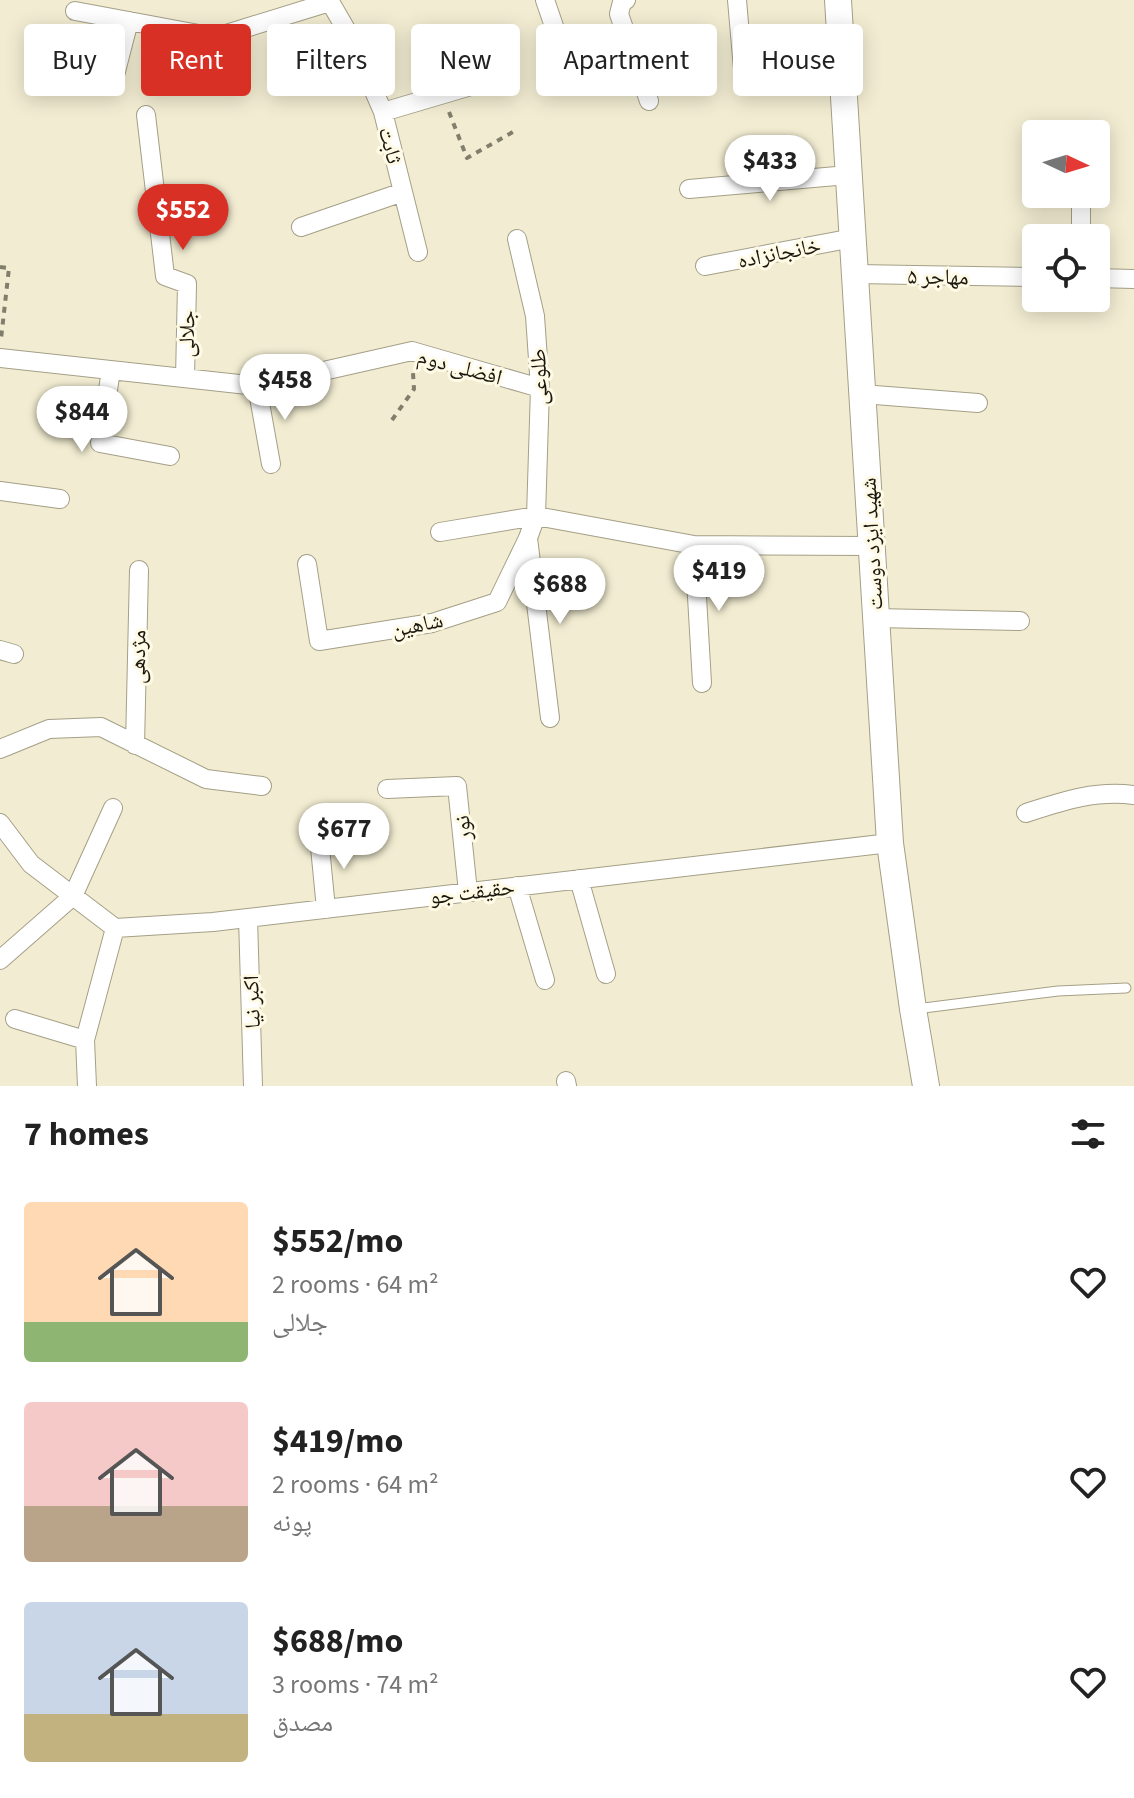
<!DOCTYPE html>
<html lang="en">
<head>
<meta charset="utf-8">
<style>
  body { margin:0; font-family:"Source Sans 3","Noto Naskh Arabic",sans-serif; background:#f2f2f2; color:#222; height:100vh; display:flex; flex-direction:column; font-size:30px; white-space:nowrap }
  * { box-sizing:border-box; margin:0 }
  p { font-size:26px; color:#767676 }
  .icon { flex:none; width:44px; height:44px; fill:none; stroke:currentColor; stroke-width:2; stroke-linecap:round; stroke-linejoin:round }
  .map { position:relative; height:1086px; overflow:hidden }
  .sheet { display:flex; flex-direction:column; background:#fff; flex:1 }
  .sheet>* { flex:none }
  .banner { position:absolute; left:24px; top:24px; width:1086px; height:72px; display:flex; gap:16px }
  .needle { width:52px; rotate:94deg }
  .controls { position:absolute; left:1022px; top:120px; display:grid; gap:16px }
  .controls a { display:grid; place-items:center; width:88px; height:88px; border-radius:8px; background:#fff; box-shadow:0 4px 20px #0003; font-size:40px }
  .price { position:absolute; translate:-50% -68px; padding:0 18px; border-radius:28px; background:#fff; color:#222; font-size:26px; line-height:52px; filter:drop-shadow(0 2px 4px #0008) }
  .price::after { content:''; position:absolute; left:50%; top:48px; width:24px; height:18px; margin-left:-12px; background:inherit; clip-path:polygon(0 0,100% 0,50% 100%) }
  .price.current { background:#d93025; color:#fff }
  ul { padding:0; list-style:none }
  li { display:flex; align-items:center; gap:24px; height:200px; padding:0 24px }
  li span { display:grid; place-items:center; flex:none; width:224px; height:160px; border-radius:8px; color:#555 }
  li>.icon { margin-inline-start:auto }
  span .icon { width:96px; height:96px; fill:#fffc; stroke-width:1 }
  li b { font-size:34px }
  h2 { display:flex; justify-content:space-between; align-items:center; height:96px; padding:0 24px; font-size:34px }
  .chip { padding:0 28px; border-radius:8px; background:#fff; box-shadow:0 4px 20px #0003; font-size:28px; line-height:72px }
  .chip.current { background:#d93025; color:#fff }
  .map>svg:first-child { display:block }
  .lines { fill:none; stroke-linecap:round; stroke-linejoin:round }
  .lane-casing { stroke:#a49f86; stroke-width:11 }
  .street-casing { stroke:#a49f86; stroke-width:20 }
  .secondary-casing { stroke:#a49f86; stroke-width:28 }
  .path { stroke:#827e6c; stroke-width:4; stroke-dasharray:6 6; stroke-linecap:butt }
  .lane { stroke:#fff; stroke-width:9 }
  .street { stroke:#fff; stroke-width:18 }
  .secondary { stroke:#fff; stroke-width:26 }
  .labels { text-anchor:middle; stroke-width:6; stroke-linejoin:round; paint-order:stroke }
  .street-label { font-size:22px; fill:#1a180e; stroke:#fefae5 }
</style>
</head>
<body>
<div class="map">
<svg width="1134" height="1086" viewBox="0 0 1134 1086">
  <rect width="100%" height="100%" fill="#f2edd2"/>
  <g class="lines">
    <g class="lane-casing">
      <path id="lane" d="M916 1009 1058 991 1126 988"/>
    </g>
    <g class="street-casing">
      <path id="street" d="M329 0 351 38 383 112 418 252
        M545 0 557 35
        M626 0 622 2 619 14 649 101
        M737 0 743 69
        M75 11 204 35 226 34 330 2
        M114 79 129 21
        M383 112 481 83
        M146 115 165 276 187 284 185 378
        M1081 131V134
        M689 189 848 175
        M1081 194V238
        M301 227 403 192
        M705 266 853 238
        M856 274 1036 277
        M1096 278 1134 279
        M0 358 257 386 412 351 540 388
        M111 370 100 443 170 456
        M257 386 271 464
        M862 394 978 403
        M0 491 60 499
        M440 532 536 516 694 545 870 546
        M528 538 550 718
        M694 545 702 683
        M307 564 319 641 432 623 497 602 528 538 536 516 540 388 535 316 517 239
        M875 618 1020 621
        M0 650 14 654
        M135 745 139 570
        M0 749 49 729 101 727 206 779 262 786
        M387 789 457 786 468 892
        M1026 813C1063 801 1095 790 1134 795
        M0 823 31 864 115 928 213 922 890 843
        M319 837 326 909
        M579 879 606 974
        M517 886 545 980
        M248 918 253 1086
        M0 960 73 896 113 808
        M15 1019 85 1040
        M566 1081 567 1086
        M87 1086 85 1040 115 928"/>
    </g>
    <g class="secondary-casing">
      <path id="secondary" d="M838 0 890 843 913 1009 926 1086"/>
    </g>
    <path class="path" d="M449 112 467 158 513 132
      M0 267 9 268 1 339
      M392 420 414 389 413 373"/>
    <use href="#lane" class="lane"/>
    <use href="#street" class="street"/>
    <use href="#secondary" class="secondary"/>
  </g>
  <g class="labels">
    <g class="street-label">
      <text transform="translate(391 145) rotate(75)" y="8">ثابت</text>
      <text transform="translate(779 252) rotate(-11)" y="8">خانجانزاده</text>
      <text transform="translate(938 276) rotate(1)" y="8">مهاجر ۵</text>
      <text transform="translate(186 334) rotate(-89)" y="8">جلالی</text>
      <text transform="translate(460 366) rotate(15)" y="8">افضلی دوم</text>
      <text transform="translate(538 377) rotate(-92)" y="8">طلوعی</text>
      <text transform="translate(871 544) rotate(-93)" y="8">شهید ایزد دوست</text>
      <text transform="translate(417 624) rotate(-12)" y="8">شاهین</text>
      <text transform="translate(137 657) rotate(-89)" y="8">مژدهی</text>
      <text transform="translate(462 828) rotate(-96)" y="8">نور</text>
      <text transform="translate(472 891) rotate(-7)" y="8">حقیقت جو</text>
      <text transform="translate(251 1002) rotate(-92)" y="8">اکبر نیا</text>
    </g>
  </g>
</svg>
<div class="controls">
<a><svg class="needle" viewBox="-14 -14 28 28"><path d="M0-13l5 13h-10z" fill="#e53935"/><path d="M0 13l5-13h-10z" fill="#767676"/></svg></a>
<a><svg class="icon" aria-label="locate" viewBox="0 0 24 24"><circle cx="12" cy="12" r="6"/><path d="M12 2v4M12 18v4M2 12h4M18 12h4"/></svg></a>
</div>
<b class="price" style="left:770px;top:203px">$433</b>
<b class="price current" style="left:183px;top:252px">$552</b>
<b class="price" style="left:285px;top:422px">$458</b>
<b class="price" style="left:82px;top:454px">$844</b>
<b class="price" style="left:719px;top:613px">$419</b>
<b class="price" style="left:560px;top:626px">$688</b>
<b class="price" style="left:344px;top:871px">$677</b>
<div class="banner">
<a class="chip">Buy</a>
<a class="chip current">Rent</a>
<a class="chip">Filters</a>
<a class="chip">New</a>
<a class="chip">Apartment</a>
<a class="chip">House</a>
</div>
</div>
<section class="sheet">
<h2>7 homes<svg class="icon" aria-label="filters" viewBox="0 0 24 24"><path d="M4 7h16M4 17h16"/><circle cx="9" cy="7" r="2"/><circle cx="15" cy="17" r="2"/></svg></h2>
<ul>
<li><span style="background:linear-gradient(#ffd9b3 75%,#8fb573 0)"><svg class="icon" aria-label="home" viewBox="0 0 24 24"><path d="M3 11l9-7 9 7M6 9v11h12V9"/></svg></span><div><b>$552/mo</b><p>2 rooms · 64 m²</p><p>جلالی</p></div><svg class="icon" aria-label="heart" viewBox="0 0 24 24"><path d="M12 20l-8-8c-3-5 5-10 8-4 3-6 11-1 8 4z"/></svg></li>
<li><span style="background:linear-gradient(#f6c9c9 65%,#b9a48a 0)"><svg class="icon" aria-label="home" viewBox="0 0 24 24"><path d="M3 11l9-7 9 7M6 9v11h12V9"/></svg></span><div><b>$419/mo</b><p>2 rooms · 64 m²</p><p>پونه</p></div><svg class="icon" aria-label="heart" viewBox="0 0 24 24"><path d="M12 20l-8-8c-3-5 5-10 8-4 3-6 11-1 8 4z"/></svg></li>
<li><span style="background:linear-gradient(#c9d6e8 70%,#c2b280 0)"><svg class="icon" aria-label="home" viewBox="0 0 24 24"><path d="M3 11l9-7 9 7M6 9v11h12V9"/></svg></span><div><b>$688/mo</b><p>3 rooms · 74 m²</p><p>مصدق</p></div><svg class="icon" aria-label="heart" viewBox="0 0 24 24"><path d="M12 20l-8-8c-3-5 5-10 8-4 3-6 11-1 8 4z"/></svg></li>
</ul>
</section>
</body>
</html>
